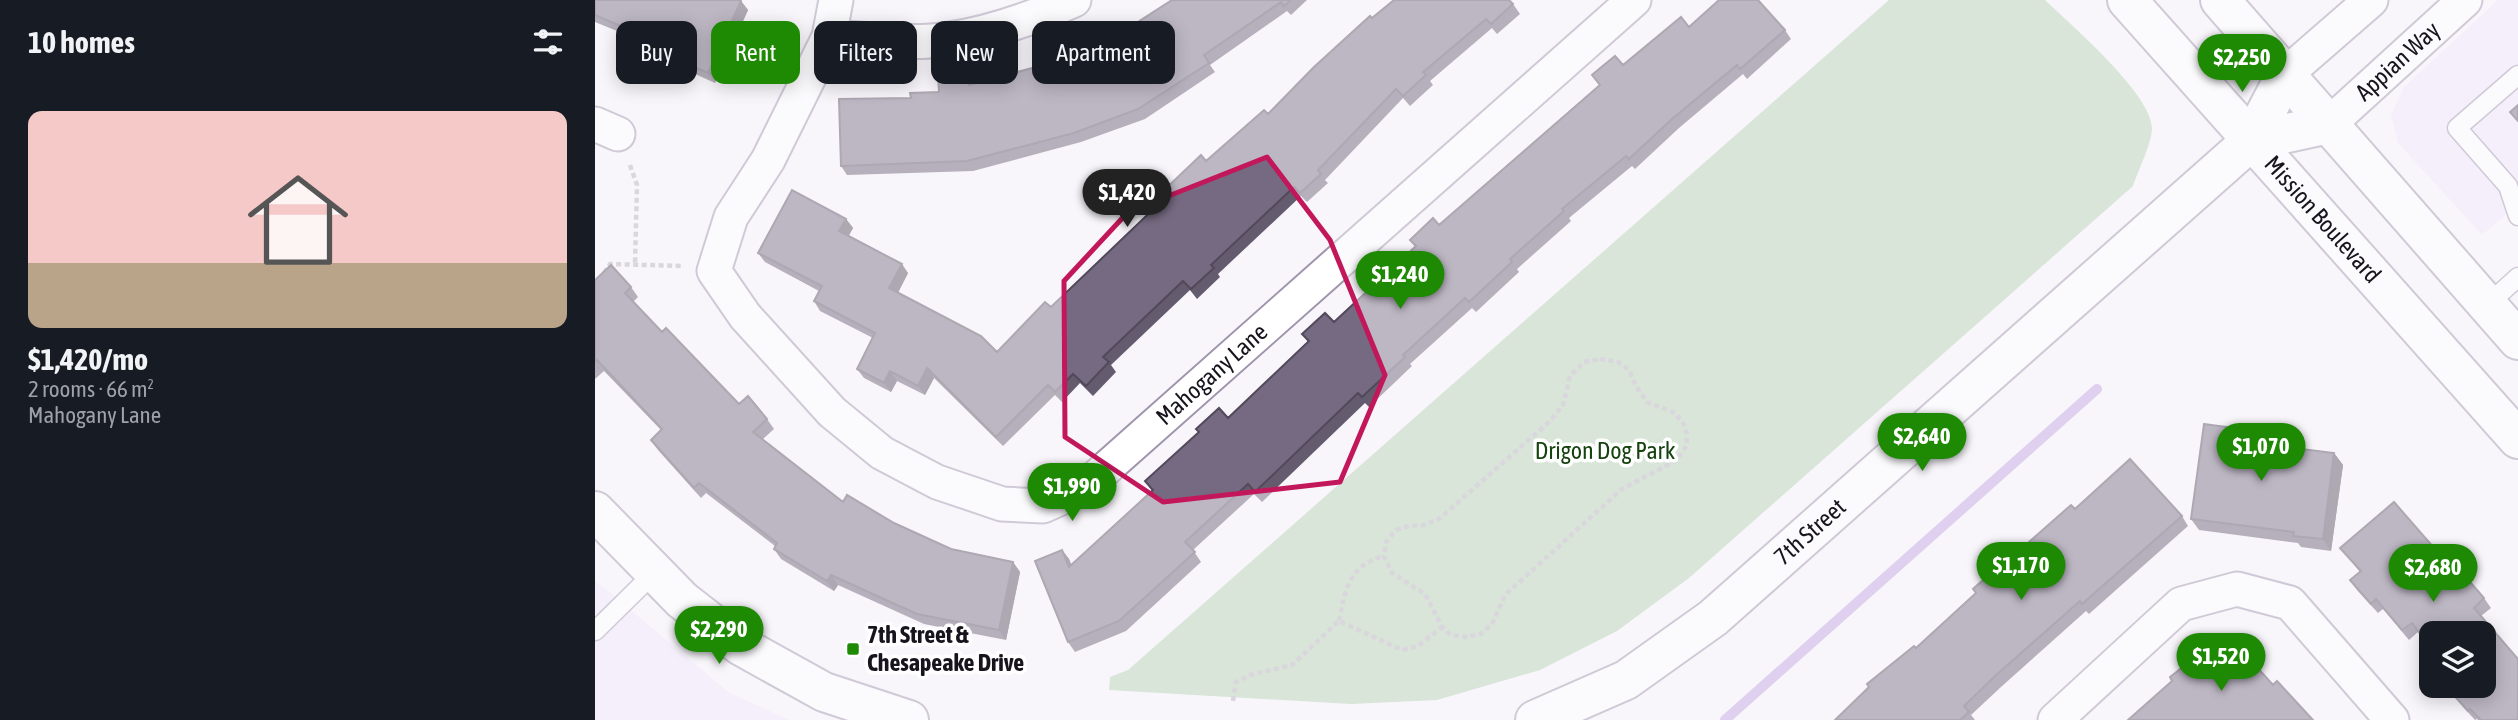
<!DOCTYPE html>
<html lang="en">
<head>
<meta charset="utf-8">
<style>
  body { margin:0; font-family:"Asap Condensed",sans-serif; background:#20242c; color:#f1f3f6; height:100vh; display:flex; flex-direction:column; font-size:26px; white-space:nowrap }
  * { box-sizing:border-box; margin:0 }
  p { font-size:23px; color:#9ea1a6 }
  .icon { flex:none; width:38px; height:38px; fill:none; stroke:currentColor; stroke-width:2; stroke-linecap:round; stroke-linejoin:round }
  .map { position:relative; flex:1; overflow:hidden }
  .sheet { display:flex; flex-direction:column; background:#171b24; width:595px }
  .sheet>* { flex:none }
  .hud { position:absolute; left:21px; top:21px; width:665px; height:63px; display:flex; gap:14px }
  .controls { position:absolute; left:1824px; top:621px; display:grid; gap:14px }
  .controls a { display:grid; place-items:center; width:77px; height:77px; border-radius:14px; background:#171b24; box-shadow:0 4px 18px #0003; font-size:35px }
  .price { position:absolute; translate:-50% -60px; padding:0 16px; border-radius:24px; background:#1e8903; color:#fff; font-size:23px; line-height:46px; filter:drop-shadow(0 2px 4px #0008) }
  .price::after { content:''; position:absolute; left:50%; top:42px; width:21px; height:16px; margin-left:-10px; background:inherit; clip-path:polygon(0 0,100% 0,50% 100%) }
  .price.current { background:#222; color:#fff }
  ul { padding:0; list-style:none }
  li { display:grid; align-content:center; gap:14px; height:371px; padding:0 28px }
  li span { display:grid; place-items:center; height:217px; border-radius:14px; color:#555 }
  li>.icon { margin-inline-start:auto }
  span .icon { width:126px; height:126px; fill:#fffc; stroke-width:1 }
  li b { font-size:30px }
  h2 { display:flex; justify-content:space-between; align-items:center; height:84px; padding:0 28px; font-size:30px }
  .pill { padding:0 24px; border-radius:14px; background:#171b24; box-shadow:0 4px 18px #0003; font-size:24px; line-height:63px }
  .pill.current { background:#1e8903; color:#fff }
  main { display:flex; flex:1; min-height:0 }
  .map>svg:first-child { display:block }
  .built { fill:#f0e7fb }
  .green { fill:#b2d0ad }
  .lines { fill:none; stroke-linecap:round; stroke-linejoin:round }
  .stream { stroke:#bea2dd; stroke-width:10 }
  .lane-casing { stroke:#9f94ac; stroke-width:21 }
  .street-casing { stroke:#9f94ac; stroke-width:37 }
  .secondary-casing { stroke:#9f94ac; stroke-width:42 }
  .primary-casing { stroke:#9f94ac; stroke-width:42 }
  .path { stroke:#b4b1b8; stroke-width:4.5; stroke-dasharray:5 3.5; stroke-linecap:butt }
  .lane { stroke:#fff; stroke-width:18 }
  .street { stroke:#fff; stroke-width:33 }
  .secondary { stroke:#fff; stroke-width:38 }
  .primary { stroke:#fff; stroke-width:38 }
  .wall { fill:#655b6f }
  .shaded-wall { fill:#524a5a }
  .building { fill:#756a81; stroke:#524a5a; stroke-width:2 }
  .marked { fill:none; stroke:#c2185b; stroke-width:5; stroke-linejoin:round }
  .poi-dot { fill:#1e8903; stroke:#fff; stroke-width:2.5 }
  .labels { text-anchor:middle; stroke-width:7; stroke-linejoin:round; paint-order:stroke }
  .street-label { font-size:24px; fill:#18141d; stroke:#fff }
  .park-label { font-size:24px; fill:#15420e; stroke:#fff }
  .poi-label { font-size:24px; font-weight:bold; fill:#18141d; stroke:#fff; text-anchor:start }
</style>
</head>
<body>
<main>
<section class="sheet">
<h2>10 homes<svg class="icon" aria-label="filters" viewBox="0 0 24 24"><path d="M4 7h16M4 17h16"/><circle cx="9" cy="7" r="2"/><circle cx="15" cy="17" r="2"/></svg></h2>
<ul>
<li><span style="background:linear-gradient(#f6c9c9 70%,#b9a48a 0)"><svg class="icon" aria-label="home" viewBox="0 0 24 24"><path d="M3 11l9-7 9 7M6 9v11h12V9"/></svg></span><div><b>$1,420/mo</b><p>2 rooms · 66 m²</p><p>Mahogany Lane</p></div></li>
</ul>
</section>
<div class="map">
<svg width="1923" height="720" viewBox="0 0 1923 720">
  <rect width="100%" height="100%" fill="#f8f6fb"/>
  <path class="built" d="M1903 0H1923V204L1887 235 1803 143 1796 115 1809 87Z
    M0 580 133 692 194 720H0Z"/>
  <path class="green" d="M1294 0H1450C1476 25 1558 95 1557 129 1556 145 1543 171 1538 186L1094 578 1022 631 945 670 842 700 756 704 514 690 515 677 533 670Z"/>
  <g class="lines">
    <path class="stream" d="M1130 720 1502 389"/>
    <g class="lane-casing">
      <path id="lane" d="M1923 75 1862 128 1913 186 1923 216
        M1892 305 1923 277
        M0 631 60 572"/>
    </g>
    <g class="street-casing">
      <g id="street">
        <path id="s1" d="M241 0 234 37 173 160 136 217 119 271 150 316 237 412 287 453 342 482 407 504 448 506 490 487 1039 0"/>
        <path d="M234 37C271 39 318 45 354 39 397 33 440 17 479 0"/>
        <path d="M1691 74 1776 0"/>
        <path d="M0 124 23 134"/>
        <path id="s2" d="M1734 124 1870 0"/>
        <path d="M1460 720 1586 604 1642 589 1695 603 1797 720"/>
      </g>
    </g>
    <g class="secondary-casing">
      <g id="secondary">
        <path d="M1656 141 1734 124"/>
        <path d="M0 511 87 600 146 646 229 692 314 720"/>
        <path id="s3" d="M940 720 1031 680 1118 618 1656 141 1691 74"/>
      </g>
    </g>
    <g class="primary-casing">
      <g id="primary">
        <path id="s4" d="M1532 0 1923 439"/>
        <path d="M1625 0 1923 340"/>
      </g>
    </g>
    <path class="path" d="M35 165 42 185 40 264
      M9 273 15 264 87 266
      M1005 359 1023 362 1034 370 1041 386 1052 402 1080 413 1091 427 1092 445 1082 460 1027 489 910 595 897 624 886 634 871 637 856 635 847 627 830 594 797 573 789 556 791 542 801 530 815 526 829 525 844 519 954 422 968 405 975 376 989 362Z
      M744 621C750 590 754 565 789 556
      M638 701 641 682 655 675 697 665 744 621 807 650 823 646 847 627"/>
    <use href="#lane" class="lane"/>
    <use href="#street" class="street"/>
    <use href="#secondary" class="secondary"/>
    <use href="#primary" class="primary"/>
  </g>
  <path class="wall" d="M0 0 146 1 153 10 120 83 65 58 58 48 59 46 0 22Z
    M577 0H712L696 15 692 11 615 65 620 72 550 119 486 142 378 171 252 175 246 166 316 98 380 83 482 56 535 27Z
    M918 4 925 14 902 34 897 28 835 81 838 85 815 106 808 98 730 180 733 183 712 202 706 196 623 274 625 277 602 299 595 290 516 365 521 372 498 396 485 383 467 402 460 395 408 446 339 378 330 395 302 381 296 392 269 378 262 369 278 338 225 311 219 301 224 291 170 262 163 253 251 219 258 228 253 236 313 273 303 293 402 352 456 307 570 199 566 193 611 161 673 114 777 18Z
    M1094 27 1190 30 1196 39 1152 79 1148 74 1084 128 1040 169 1037 166 974 218 976 221 922 269 924 272 881 312 877 308 815 364 817 366 774 407 770 403 667 502 659 494 598 550 606 562 531 631 480 652 473 642 467 550 474 559 476 565 557 491 550 481 633 418 713 342 707 334 739 322 820 247 815 240 844 225 1004 85 997 75 1028 65Z
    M0 280 36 287 43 297 38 302 67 332 144 404 172 419 179 429 168 439 248 502 356 549 418 562 425 572 411 640 329 624 243 585 239 591 186 559 179 549 180 546 111 493 106 498 63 450 56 440 66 430 9 371 0 379Z
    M1677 443V445L1739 453 1748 465 1736 551 1706 547 1703 543 1604 530 1596 519Z
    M1480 509 1587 516 1593 526 1494 614 1491 611 1406 687 1376 715 1380 720H1240L1381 594 1378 589Z
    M1745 548 1846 556 1889 598 1896 608 1886 616 1923 720H1883L1882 719 1880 720 1849 686H1888L1836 634V649L1823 632 1814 640 1788 609 1783 613 1762 590 1755 580 1765 572Z"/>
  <path class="shaded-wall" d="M146 1 153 10 120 83 113 73Z
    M374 75 381 84 374 85Z
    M251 219 258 228 251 241 244 231Z
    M307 264 313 273 300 298 294 288Z
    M332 368 339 378 330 395 323 386Z
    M295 371 302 381 296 392 289 383Z
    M1669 432 1677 443 1676 455 1668 444Z
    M1739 453 1748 465 1736 551 1728 539Z
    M467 550 474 559 481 576 474 567Z
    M418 562 425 572 411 640 404 630Z
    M236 575 243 585 239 591 232 581Z"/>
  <path class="building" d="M0 0H145L146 1 113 73 58 48 61 41 0 15Z
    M577 0H696L689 6 686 2 609 55 614 63 543 109 479 133 372 161 246 166 244 99 316 98 315 93 344 92 343 76 374 75V85L482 56 478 46 535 27Z
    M799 0H914L918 4 896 24 891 19 828 72 831 75 808 96 801 89 723 170 726 174 705 193 699 187 616 265 619 268 596 289 588 281 508 357 514 362 491 386 478 374 460 392 453 385 401 437 332 368 323 386 295 371 289 383 262 369 280 333 219 301 227 286 163 253 197 190 251 219 244 231 307 264 294 288 386 336 402 352 450 302 456 307 570 198 566 193 606 155 611 161 669 110 673 114 719 67 775 16 777 18Z
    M1124 0H1163L1190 30 1145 69 1142 65 1077 119 1034 159 1031 156 967 209 969 211 915 259 917 262 874 302 870 298 808 355 810 357 767 397 763 393 660 492 653 484 590 542 600 552 524 621 473 642 440 561 467 550 474 567 558 490 550 481 604 432 601 429 624 408 633 418 714 341 707 334 730 313 739 322 821 246 815 240 838 218 844 225 1005 85 997 75 1020 56 1028 65 1086 17 1094 27Z
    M1923 105V121L1915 112Z
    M16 265 36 287 30 293 67 332 71 328 144 404 153 396 172 419 158 432 248 502 252 495 299 523 356 549 418 562 404 630 322 614 236 575 232 581 179 549 182 543 104 483 99 488 56 440 67 429 2 360 0 362V280Z
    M1609 424 1669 432 1668 444 1739 453 1728 539 1698 536 1699 532 1596 519Z
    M1535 459 1587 516 1487 604 1485 601 1399 677 1369 706 1374 712 1365 720H1240L1274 687 1272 684 1319 646 1321 648 1381 593 1378 589 1423 549 1425 550 1476 505 1480 509Z
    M1799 502 1846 556 1850 553 1889 598 1879 608 1923 659V720H1886L1875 709 1873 711 1851 686H1888V634H1836V648L1817 623 1807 630 1781 599 1776 604 1755 580 1766 571 1745 548Z
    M1618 643 1631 657 1643 646 1678 685 1682 681 1718 720H1533L1577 681 1575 677Z"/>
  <path d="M0 0H1923V720H0ZM672 157 735 240 790 375 745 482 568 502 470 437 469 281 533 212Z" fill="#f8f6fb" fill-opacity=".55" fill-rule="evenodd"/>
  <path class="marked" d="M672 157 735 240 790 375 745 482 568 502 470 437 469 281 533 212Z"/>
  <rect class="poi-dot" x="251" y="642" width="14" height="14" rx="3.5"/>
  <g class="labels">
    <g class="street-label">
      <text dy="8" stroke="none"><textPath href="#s2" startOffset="93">Appian Way</textPath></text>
      <text dy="8" stroke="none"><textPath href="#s4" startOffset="294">Mission Boulevard</textPath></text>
      <text dy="8" stroke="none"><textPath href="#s1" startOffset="936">Mahogany Lane</textPath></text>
      <text dy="8" stroke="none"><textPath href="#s3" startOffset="336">7th Street</textPath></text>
    </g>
    <g class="park-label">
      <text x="1010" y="459">Drigon Dog Park</text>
    </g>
    <g class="poi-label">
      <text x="272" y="643">7th Street &amp;<tspan x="272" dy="28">Chesapeake Drive</tspan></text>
    </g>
  </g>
</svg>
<div class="controls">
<a><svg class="icon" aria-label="layers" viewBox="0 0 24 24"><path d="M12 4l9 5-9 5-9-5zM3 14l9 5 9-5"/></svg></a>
</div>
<b class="price" style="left:1647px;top:94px">$2,250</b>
<b class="price current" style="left:532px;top:229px">$1,420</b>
<b class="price" style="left:805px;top:311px">$1,240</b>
<b class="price" style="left:1327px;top:473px">$2,640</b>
<b class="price" style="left:1666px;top:483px">$1,070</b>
<b class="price" style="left:477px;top:523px">$1,990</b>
<b class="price" style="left:1426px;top:602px">$1,170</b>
<b class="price" style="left:1838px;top:604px">$2,680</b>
<b class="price" style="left:124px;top:666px">$2,290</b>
<b class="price" style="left:1626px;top:693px">$1,520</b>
<div class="hud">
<a class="pill">Buy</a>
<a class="pill current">Rent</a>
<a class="pill">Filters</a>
<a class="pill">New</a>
<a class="pill">Apartment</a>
</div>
</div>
</main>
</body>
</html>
